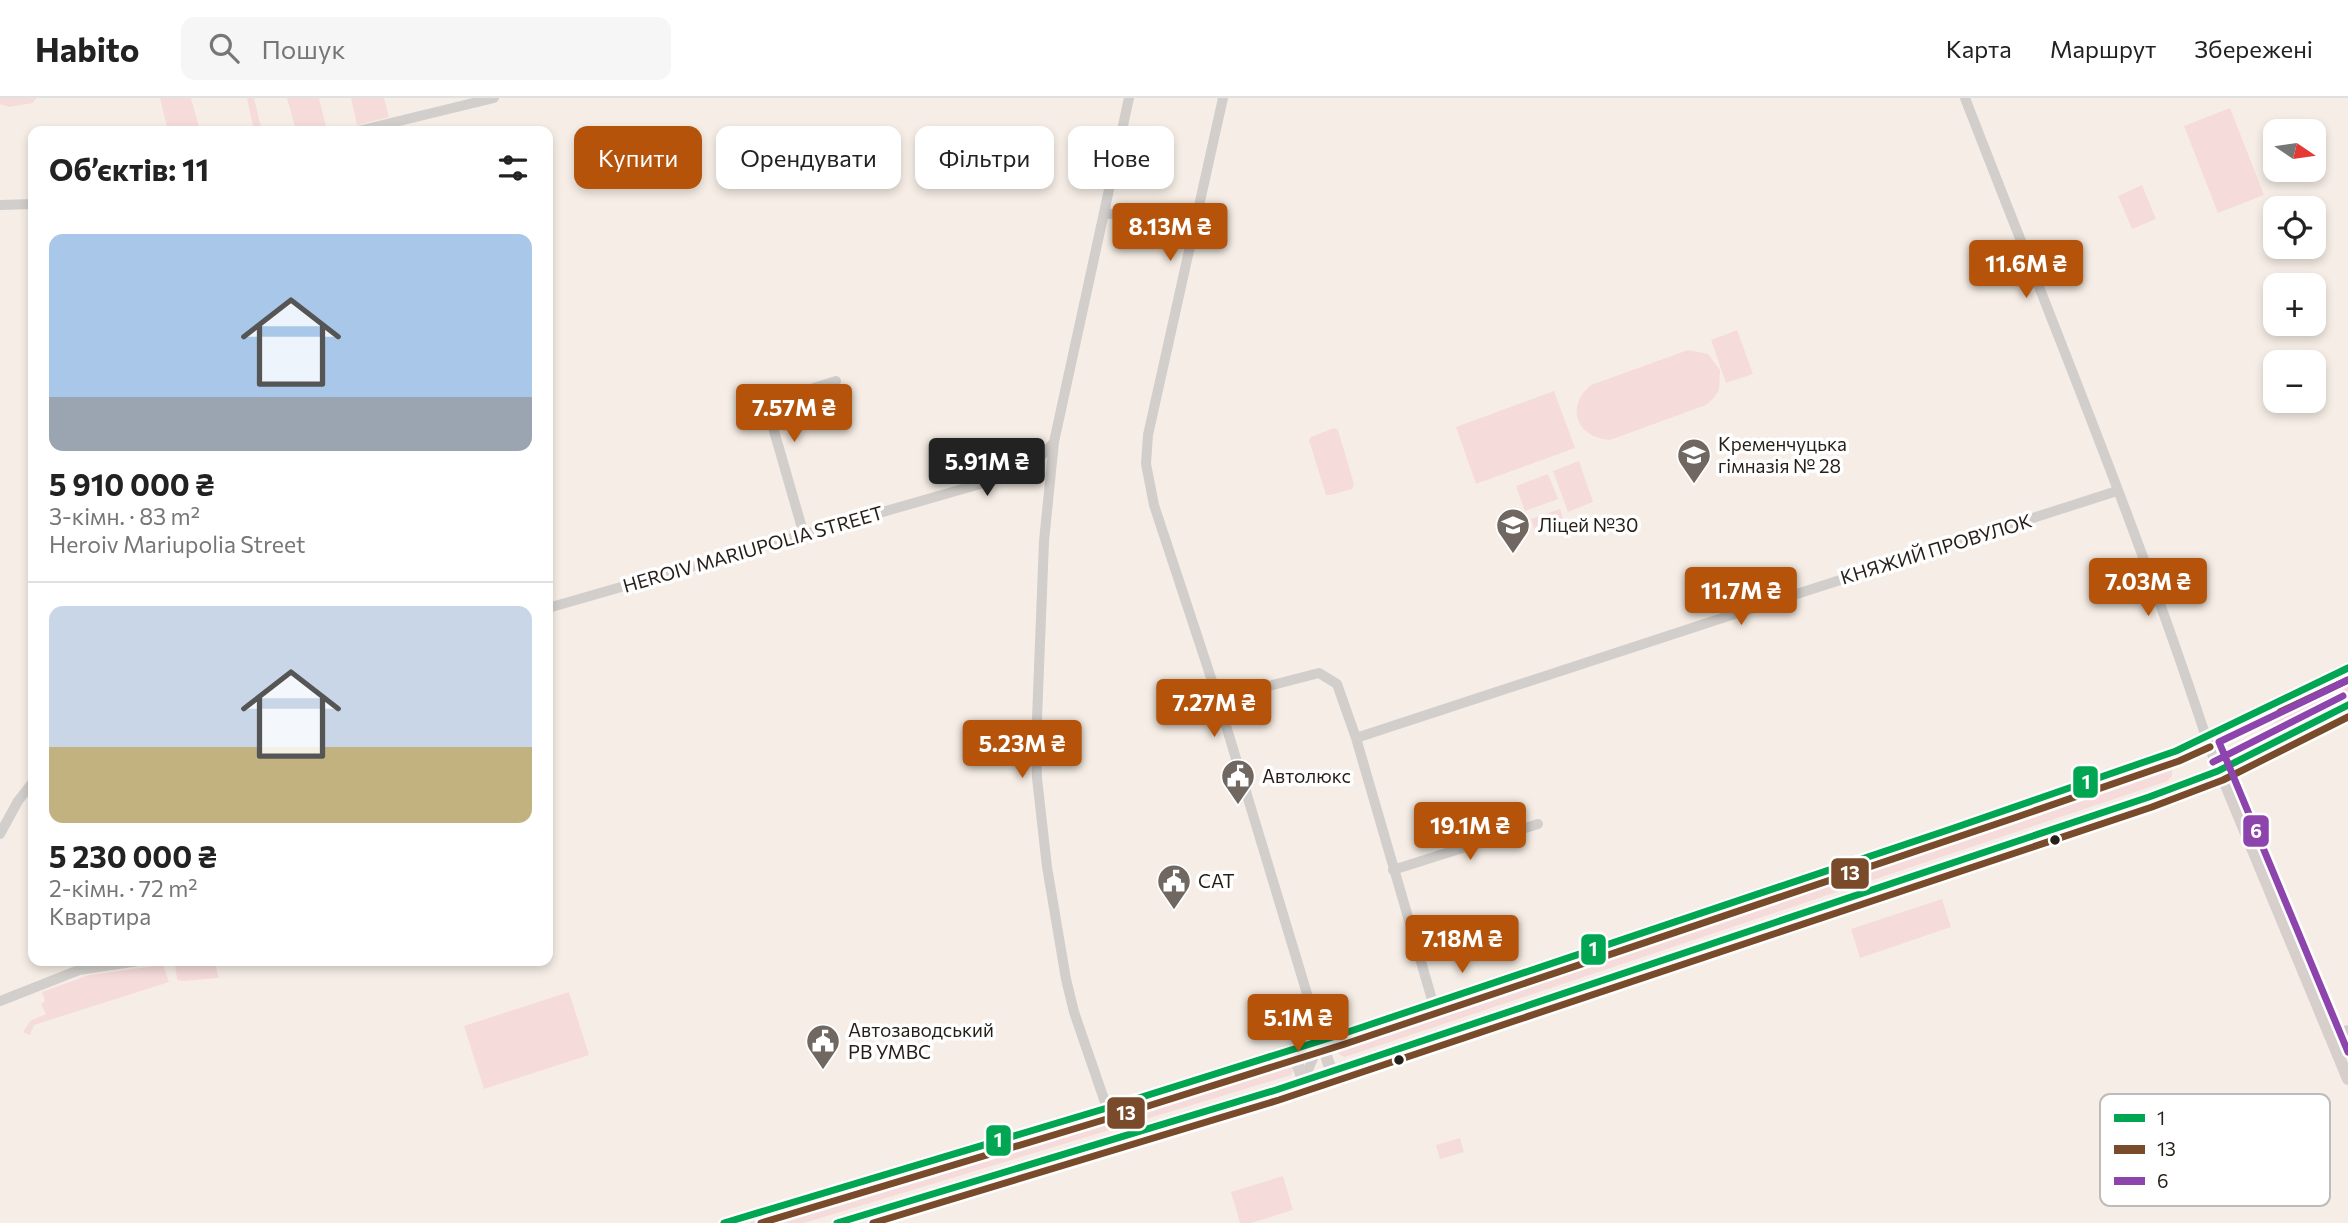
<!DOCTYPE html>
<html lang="uk">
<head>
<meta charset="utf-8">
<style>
  body { margin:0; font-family:Commissioner,sans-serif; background:#f6f6f6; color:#222; height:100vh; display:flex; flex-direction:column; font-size:26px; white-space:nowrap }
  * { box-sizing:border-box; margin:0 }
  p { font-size:23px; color:#767676 }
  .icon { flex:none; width:38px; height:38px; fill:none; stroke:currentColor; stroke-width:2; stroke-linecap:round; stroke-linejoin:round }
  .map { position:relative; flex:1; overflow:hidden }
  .panel { position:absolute; left:28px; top:28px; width:525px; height:840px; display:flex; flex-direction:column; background:#fff; border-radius:14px; box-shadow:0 4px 10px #0003 }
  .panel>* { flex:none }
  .guide { position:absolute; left:574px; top:28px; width:665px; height:63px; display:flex; gap:14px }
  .needle { width:46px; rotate:103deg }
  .tools { position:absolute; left:2263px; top:21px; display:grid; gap:14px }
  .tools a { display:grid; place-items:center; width:63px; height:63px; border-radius:14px; background:#fff; box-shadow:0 4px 10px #0003; font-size:35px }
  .price { position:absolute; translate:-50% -60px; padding:0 16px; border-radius:7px; background:#b45309; color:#fff; font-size:23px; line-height:46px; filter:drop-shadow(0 2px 4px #0008) }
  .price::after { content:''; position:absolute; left:50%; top:42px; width:21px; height:16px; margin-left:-10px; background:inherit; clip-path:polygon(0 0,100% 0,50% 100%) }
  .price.on { background:#222; color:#fff }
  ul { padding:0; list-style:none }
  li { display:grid; align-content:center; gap:14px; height:371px; padding:0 21px }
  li+li { border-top:2px solid #e0e0e0 }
  li span { display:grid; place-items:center; height:217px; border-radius:14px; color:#555 }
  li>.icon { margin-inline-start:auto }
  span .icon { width:126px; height:126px; fill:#fffc; stroke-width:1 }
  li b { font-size:30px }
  h2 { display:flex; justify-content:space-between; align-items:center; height:84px; padding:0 21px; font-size:30px }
  .chip { padding:0 24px; border-radius:14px; background:#fff; box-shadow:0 4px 10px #0003; font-size:24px; line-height:63px }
  .chip.on { background:#b45309; color:#fff }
  header { display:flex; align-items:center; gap:42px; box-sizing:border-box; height:98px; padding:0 35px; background:#fff; border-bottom:2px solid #e0e0e0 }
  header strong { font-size:33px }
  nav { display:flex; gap:38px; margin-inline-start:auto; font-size:24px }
  .search { width:490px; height:63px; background:#f6f6f6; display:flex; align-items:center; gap:18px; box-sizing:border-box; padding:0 24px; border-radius:14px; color:#767676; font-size:26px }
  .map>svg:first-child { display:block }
  .green { fill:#f5dbd9 }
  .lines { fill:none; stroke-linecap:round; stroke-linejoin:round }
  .minor { stroke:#d1cecb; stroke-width:10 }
  .major { stroke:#d6cfcc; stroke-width:12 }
  .bus-1-casing { stroke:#fff; stroke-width:12 }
  .bus-2-casing { stroke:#fff; stroke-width:12 }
  .bus-3-casing { stroke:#fff; stroke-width:12 }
  .bus-1 { stroke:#00a651; stroke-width:7 }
  .bus-2 { stroke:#7a4b2a; stroke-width:7 }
  .bus-3 { stroke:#8e44ad; stroke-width:7 }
  .bus-dot { fill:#261f18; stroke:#fff; stroke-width:2.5 }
  .labels { text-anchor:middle; stroke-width:7; stroke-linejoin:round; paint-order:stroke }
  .poi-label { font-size:19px; fill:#261f18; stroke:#fff; text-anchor:start }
  .street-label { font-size:19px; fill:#261f18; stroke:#fff }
  .key { fill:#fff; stroke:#bebcba; stroke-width:2 }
  .key-label { font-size:19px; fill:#261f18 }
  .line-badge { stroke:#fff; stroke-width:2.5 }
  .badge-label { font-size:19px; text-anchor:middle; font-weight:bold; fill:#fff }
</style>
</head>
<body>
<header>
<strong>Habito</strong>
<div class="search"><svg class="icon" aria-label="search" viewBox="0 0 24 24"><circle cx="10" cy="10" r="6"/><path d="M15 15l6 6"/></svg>Пошук</div>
<nav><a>Карта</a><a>Маршрут</a><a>Збережені</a></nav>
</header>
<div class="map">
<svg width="2348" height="1125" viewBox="0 0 2348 1125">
  <rect width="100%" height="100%" fill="#f6eee6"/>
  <path class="green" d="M0 0H36L33 5 9 9 0 6Z
    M160 0H191L200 33H168Z
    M247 0H254L262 33H254Z
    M287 0H319L327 33H296Z
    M351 0H384L389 19 357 27Z
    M2230 10 2264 97 2218 115 2184 28Z
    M2142 87 2156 121 2132 131 2118 98Z
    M1737 232 1753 276 1726 285 1711 242Z
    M1688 252 1708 256 1720 272 1719 292 1714 300 1706 307 1610 342C1576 340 1565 308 1591 287Z
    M1554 293 1575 350 1476 386 1456 329Z
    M1334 330 1338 332 1354 386 1352 391 1331 397H1326L1309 342 1311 339Z
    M1579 363 1593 404 1568 414 1553 373Z
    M1548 376 1558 401 1525 413 1516 388Z
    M1560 411 1564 424 1535 434 1531 421Z
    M2348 578V597L2283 629 2277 628 2273 624 2272 618 2275 613Z
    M2164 666 2172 672V678L2168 683 1345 959 1340 957 1336 953 1337 947 1341 943Z
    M1942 801 1951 829 1860 860 1851 831Z
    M214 863 219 880 183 883 177 882 175 866Z
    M163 867 169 884 34 927 30 937 23 934 30 923 46 916 41 906 45 903 42 894 89 877Z
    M569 894 589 957 484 991 464 928Z
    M1286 960 1292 963 1294 972 1291 977 804 1125H748Z
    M1460 1040 1464 1054 1440 1061 1436 1047Z
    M1283 1078 1293 1112 1251 1125H1240L1231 1094Z"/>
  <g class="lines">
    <path class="minor" d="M1223 0 1148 337 1146 366 1154 407 1218 601 1321 942 1303 983
      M1965 0C2047 212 2135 423 2206 639
      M358 33 494 0
      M0 107 33 106
      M1104 116 1151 115 1194 128
      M1054 344 1044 443 1036 646 1037 680 1047 769 1066 881 1074 914 1107 1010
      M804 437 766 305 836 283
      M548 510 994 382C1021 373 1036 367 1054 344L1129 0
      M1218 601 1319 575 1337 586 1356 640 1433 905
      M1356 640C1609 556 1863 474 2117 393
      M0 736 18 703 33 684
      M1393 772 1538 726
      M0 903 79 872 138 863
      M2330 938 2348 932"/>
    <path class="major" d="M2206 639 2348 981
      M1321 942 1331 973
      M1293 951 1303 983
      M724 1125 1107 1010 1342 936 1951 731 2176 653 2348 570
      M837 1125 1276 992 2149 699 2218 673 2348 607"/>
    <g class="bus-1-casing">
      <path id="bus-1" d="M724 1125 1107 1010 1342 936 1951 731 2176 653 2348 570
        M837 1125 1276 992 2149 699 2218 673 2348 607"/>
    </g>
    <g class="bus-2-casing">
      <path id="bus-2" d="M2280 614 2348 582
        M761 1125 1110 1020 1345 946 2017 719 2179 663 2210 649
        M873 1125 1279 1002 2152 709 2223 682 2348 619"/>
    </g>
    <g class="bus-3-casing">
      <path id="bus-3" d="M2348 582 2219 644 2348 954
        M2213 664 2343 598"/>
    </g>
    <use href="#bus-1" class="bus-1"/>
    <use href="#bus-2" class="bus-2"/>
    <use href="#bus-3" class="bus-3"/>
  </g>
  <defs>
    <g id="school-pin" transform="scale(1.75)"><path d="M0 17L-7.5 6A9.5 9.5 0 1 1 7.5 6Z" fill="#6f6760" stroke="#fff"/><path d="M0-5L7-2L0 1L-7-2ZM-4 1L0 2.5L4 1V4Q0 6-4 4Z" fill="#fff"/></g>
    <g id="civic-pin" transform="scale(1.75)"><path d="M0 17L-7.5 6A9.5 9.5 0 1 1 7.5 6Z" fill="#6f6760" stroke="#fff"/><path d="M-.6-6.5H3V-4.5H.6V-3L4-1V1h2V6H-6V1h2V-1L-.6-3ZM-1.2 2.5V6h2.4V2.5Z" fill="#fff"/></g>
  </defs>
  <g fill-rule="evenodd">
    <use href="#school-pin" x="1694" y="357"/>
    <use href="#school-pin" x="1513" y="427"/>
    <use href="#civic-pin" x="1238" y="678"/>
    <use href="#civic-pin" x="1174" y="783"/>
    <use href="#civic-pin" x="823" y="943"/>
  </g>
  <g class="bus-dot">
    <circle cx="2055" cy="742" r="6"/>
    <circle cx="1399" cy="962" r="6"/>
  </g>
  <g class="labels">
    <g class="poi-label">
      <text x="1718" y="353">Кременчуцька<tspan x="1718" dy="22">гімназія № 28</tspan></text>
      <text x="1538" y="434">Ліцей №30</text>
      <text x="1262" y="685">Автолюкс</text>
      <text x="1198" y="790">САТ</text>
      <text x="848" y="939">Автозаводський<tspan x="848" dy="22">РВ УМВС</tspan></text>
    </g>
    <g class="street-label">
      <text transform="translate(753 451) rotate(-16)" y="7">HEROIV MARIUPOLIA STREET</text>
      <text transform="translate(1936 451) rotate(-17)" y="7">КНЯЖИЙ ПРОВУЛОК</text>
    </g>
  </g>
  <rect x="2100" y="996" width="230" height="112" rx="10" class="key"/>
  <rect x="2114" y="1016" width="31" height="8" fill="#00a651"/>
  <rect x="2114" y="1047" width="31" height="9" fill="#7a4b2a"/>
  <rect x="2114" y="1079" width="31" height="8" fill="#8e44ad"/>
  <g class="key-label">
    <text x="2157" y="1027">1</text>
    <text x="2157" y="1058">13</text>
    <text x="2157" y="1090">6</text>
  </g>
  <g class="line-badge">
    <rect x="2072" y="667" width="27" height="34" rx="7" fill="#00a651"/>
    <rect x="2242" y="716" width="28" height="34" rx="7" fill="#8e44ad"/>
    <rect x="1830" y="759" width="40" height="33" rx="7" fill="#7a4b2a"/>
    <rect x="1580" y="835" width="27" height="33" rx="7" fill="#00a651"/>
    <rect x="1106" y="998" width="40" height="34" rx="7" fill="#7a4b2a"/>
    <rect x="985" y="1026" width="27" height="33" rx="7" fill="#00a651"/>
  </g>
  <g class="badge-label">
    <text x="2086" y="691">1</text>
    <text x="2256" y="740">6</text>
    <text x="1850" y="782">13</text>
    <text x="1593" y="858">1</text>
    <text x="1126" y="1022">13</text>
    <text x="998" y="1049">1</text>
  </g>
</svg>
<div class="tools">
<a><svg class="needle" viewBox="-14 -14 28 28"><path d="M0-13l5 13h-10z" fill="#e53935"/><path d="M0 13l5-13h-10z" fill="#767676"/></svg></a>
<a><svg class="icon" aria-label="locate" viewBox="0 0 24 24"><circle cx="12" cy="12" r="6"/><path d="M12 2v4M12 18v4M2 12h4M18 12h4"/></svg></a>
<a>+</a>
<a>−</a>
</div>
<b class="price" style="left:1170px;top:165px">8.13M ₴</b>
<b class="price" style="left:2026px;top:202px">11.6M ₴</b>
<b class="price" style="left:794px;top:346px">7.57M ₴</b>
<b class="price on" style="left:987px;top:400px">5.91M ₴</b>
<b class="price" style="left:2148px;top:520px">7.03M ₴</b>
<b class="price" style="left:1741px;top:529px">11.7M ₴</b>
<b class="price" style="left:1214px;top:641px">7.27M ₴</b>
<b class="price" style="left:1022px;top:682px">5.23M ₴</b>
<b class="price" style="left:1470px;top:764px">19.1M ₴</b>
<b class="price" style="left:1462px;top:877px">7.18M ₴</b>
<b class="price" style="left:1298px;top:956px">5.1M ₴</b>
<div class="guide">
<a class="chip on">Купити</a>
<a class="chip">Орендувати</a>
<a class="chip">Фільтри</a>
<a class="chip">Нове</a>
</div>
<section class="panel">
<h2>Об’єктів: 11<svg class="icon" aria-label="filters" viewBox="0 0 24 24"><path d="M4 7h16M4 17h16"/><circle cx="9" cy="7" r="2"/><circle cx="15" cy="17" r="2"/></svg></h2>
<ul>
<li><span style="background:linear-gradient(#a9c7e8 75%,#9aa5b1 0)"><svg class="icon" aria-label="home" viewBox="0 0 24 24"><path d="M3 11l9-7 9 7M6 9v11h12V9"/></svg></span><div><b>5 910 000 ₴</b><p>3-кімн. · 83 m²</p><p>Heroiv Mariupolia Street</p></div></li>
<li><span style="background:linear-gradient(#c9d6e8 65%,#c2b280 0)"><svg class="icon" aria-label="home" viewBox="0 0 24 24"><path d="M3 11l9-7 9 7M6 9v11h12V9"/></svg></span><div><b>5 230 000 ₴</b><p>2-кімн. · 72 m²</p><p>Квартира</p></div></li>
</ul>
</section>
</div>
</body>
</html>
